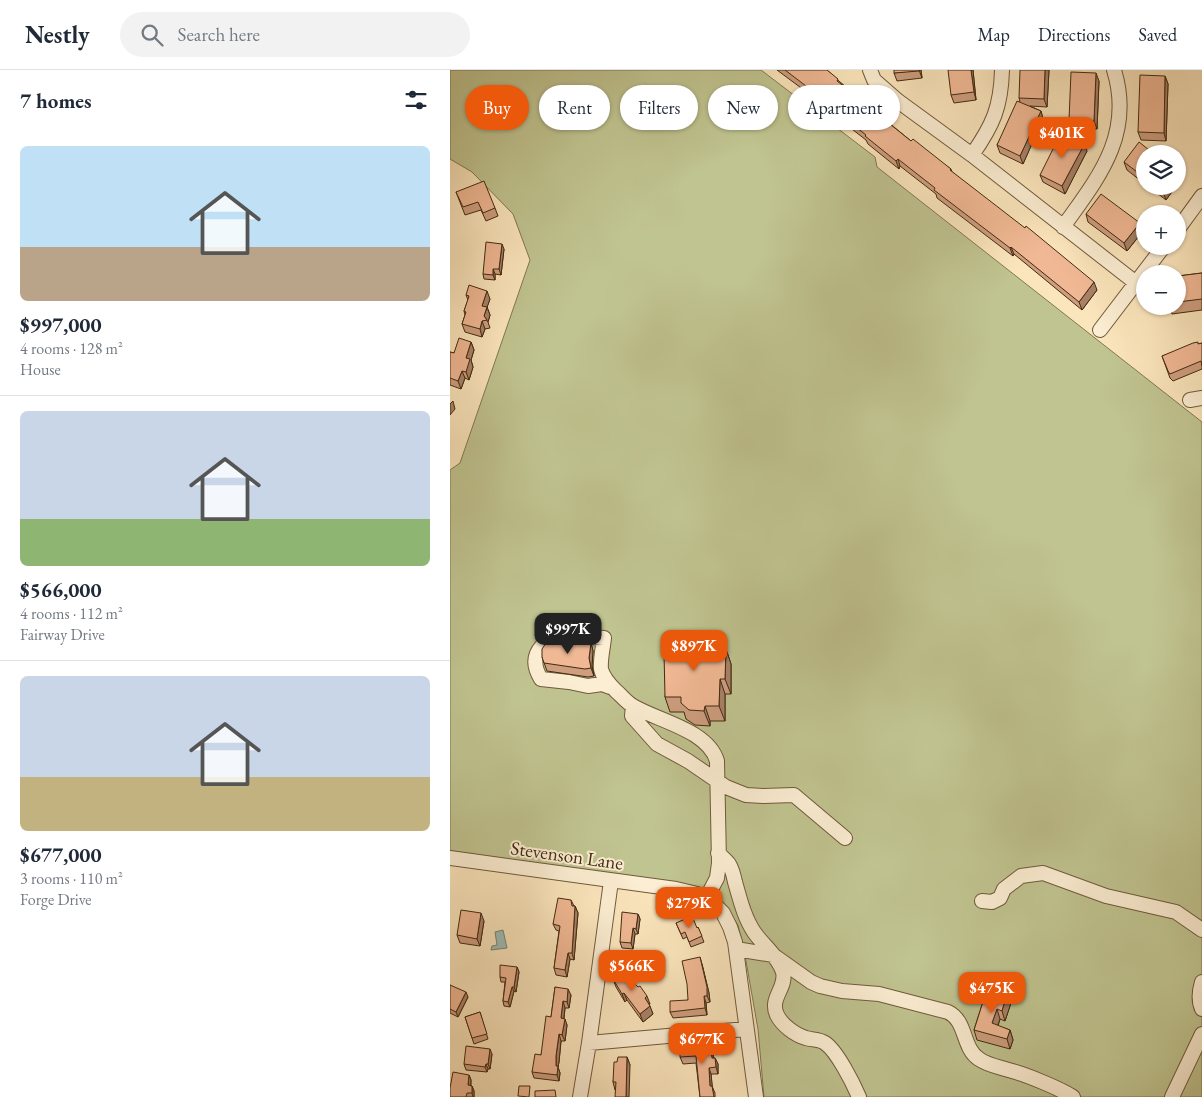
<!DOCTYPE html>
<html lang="en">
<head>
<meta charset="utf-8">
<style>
  body { margin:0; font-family:"EB Garamond",serif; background:#f2f2f3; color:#1f2937; height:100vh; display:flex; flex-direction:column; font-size:19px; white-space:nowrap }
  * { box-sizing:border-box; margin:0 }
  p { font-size:16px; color:#747a83 }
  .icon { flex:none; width:28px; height:28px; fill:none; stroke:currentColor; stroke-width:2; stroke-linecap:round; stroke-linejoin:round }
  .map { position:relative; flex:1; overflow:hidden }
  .panel { display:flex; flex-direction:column; background:#fff; width:450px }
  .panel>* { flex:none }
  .guide { position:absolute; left:15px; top:15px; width:475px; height:45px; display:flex; gap:10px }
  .fabs { position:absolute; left:686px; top:75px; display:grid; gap:10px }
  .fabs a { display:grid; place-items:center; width:50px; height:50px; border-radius:50%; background:#fff; box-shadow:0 1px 4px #0004; font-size:25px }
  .price { position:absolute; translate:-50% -42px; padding:0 11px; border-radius:10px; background:#ea580c; color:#fff; font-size:16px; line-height:32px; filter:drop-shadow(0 1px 2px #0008) }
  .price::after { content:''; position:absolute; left:50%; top:30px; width:15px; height:11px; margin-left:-8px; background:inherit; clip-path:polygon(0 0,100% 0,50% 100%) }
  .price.on { background:#222; color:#fff }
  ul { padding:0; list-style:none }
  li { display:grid; align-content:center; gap:10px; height:265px; padding:0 20px }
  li+li { border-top:1px solid #e0e1e3 }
  li span { display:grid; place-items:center; height:155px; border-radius:8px; color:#555 }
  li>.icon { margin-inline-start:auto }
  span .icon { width:90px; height:90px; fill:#fffc; stroke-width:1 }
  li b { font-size:21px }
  h2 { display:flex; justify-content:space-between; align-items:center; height:60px; padding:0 20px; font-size:21px }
  .tag { padding:0 18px; border-radius:22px; background:#fff; box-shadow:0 1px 4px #0004; font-size:18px; line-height:45px }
  .tag.on { background:#ea580c; color:#fff }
  header { display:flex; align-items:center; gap:30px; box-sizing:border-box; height:70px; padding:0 25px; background:#fff; border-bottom:1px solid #e0e1e3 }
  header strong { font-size:24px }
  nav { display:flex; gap:28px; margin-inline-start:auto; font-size:18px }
  .search { width:350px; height:45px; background:#f2f2f3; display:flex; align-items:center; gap:12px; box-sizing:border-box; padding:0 18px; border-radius:28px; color:#747a83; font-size:19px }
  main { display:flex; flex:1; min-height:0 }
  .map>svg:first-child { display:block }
  .green { fill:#c0c490; stroke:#817850 }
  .water { fill:#a0bdb8; stroke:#7a8375 }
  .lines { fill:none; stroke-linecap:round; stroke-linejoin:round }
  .minor-casing { stroke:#705a3c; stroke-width:16 }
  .minor { stroke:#fceed3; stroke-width:14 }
  .wall { fill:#ce9e7f; stroke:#422b11 }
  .shaded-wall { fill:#a88168; stroke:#422b11 }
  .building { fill:#f0b894; stroke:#422b11 }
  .labels { text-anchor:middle; stroke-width:4; stroke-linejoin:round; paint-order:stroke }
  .street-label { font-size:19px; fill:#422b11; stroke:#fceed3 }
</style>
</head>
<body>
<header>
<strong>Nestly</strong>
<div class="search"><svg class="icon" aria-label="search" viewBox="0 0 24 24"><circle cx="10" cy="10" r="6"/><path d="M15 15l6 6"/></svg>Search here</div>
<nav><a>Map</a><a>Directions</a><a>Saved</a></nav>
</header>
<main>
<section class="panel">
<h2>7 homes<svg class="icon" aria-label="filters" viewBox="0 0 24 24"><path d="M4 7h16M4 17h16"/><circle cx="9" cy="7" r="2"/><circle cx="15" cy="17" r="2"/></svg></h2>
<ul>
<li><span style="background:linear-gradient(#bfe0f5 65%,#b9a48a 0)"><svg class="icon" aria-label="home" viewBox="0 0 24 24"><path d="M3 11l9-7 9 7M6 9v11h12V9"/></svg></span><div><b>$997,000</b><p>4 rooms · 128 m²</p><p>House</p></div></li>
<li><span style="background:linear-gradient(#c9d6e8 70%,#8fb573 0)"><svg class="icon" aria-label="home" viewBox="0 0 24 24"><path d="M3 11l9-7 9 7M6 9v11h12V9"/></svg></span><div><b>$566,000</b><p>4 rooms · 112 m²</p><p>Fairway Drive</p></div></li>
<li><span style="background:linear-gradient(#c9d6e8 65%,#c2b280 0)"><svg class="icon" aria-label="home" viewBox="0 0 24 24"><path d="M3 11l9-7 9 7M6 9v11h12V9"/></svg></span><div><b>$677,000</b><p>3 rooms · 110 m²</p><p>Forge Drive</p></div></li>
</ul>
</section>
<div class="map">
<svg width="752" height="1027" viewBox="0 0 752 1027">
  <rect width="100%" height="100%" fill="#fbe5bc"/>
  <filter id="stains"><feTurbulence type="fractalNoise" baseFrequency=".004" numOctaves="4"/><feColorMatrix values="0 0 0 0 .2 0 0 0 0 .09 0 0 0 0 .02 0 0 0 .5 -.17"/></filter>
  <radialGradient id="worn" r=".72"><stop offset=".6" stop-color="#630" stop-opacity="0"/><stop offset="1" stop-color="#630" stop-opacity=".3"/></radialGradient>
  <path class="green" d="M0 0H311L425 87 427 97 752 352V1027H314L308 959 296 891 288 855 276 836 253 818 0 781V400L10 393 80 190 63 144 22 102 0 89Z"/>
  <path class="water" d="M53 860 57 878 41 880 42 876 47 875 45 862Z"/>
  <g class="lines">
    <g class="minor-casing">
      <path id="minor" d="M420 0 424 10 448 31 522 85 686 213
        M522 85C543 55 551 37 552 0
        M613 157C648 108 684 65 664 0
        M728 159 752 126
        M650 260 714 176
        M740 330 752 328
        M160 617 152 614 138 616 119 612 91 609C78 588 89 577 104 564L154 568C153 578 150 590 151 599 153 608 160 615 166 621 172 626 176 632 183 636 208 651 258 660 267 691L269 793 267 808 257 827
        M183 636 182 646 207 674 238 691 276 717 296 725 313 726 344 725 395 768
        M268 783C272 787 276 790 279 794 282 799 284 807 285 812 290 829 294 847 304 862 313 875 328 886 333 902 337 918 319 928 327 945 332 955 345 965 356 968 362 970 369 969 375 973 387 981 403 1013 409 1027
        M0 788 226 819 243 823 257 827 273 843 280 857 285 872 306 1027
        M532 831 542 832 550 828 554 819 571 806 593 803 656 826 726 842 752 860
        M286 879 323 885 361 912 370 916 392 921 429 924 498 942C517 951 512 978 529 989 539 996 551 997 562 1001 577 1005 611 1019 623 1027
        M752 912C749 922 748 930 752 939
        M139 973 296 959
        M130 1027 139 973 161 811
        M722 1027 752 964"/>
    </g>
    <use href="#minor" class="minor"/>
  </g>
  <path class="wall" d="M327 0H377L390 12 426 41 427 43 461 71 501 99 502 102 647 220 632 240 564 184 563 186 487 128 486 124 450 96 449 99 418 74 416 70 375 38 374 35Z
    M471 0 472 8 447 11 444 3Z
    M523 0 526 30 504 33 501 25Z
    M599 0 597 37 580 36 591 41 593 49 573 94 550 83 547 75 570 32 569 28Z
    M715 6 718 14 716 71 691 70 688 62Z
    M649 11 647 59 622 58 619 50Z
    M637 81 615 124 593 112 590 105Z
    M695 84V114L677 100 674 92Z
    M698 116H726L716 130Z
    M6 122 45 138 48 146 36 151 31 140 15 145Z
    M636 144 693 161 677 181 638 152Z
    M54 179 51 205 45 204V210L34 209 33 204Z
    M752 203V240L722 244 720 236H728V206Z
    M16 225 40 229 37 237 40 245 38 252 40 258 35 259 32 267 15 262 12 254 15 245 14 241 18 230Z
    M21 272 24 280 21 290 23 297 19 310 15 308 11 319 0 315V282L4 283Z
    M752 273V299L723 311 720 308 712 286Z
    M141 573 143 581 142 596 144 606 138 607 97 601 92 587 117 575Z
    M262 579H276L281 594V624H275V651H260V656L245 655 236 649 234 642H220L215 627 221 583Z
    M121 830 124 836H125L128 843 124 890 120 889 117 907 106 905 104 898 109 861 106 860 103 854Z
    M188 844 190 849 188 864H185L183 879 172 878 170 872Z
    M34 851 30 876 10 873 7 865Z
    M226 853 247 858 248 857 254 872 241 877 237 867 233 869Z
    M252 894 259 923 260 932 256 933 257 945 223 948 220 942 238 930Z
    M67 897 69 902 66 922 64 921 60 937 54 936 53 931 55 912H51L50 907Z
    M163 909 184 914 200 934 199 935 203 944 193 952 177 930 175 932 166 917Z
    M0 915 18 927 8 947 0 943Z
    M538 916 561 933 555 951 550 949 548 956 560 960 563 970 560 979 527 970 524 960Z
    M105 917 121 925 119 938H115L114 949 117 955 115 971H111L109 992 108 997 110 1003 109 1011 84 1008 82 1002 91 985 101 947Z
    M30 942 38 969 24 974 15 947Z
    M260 973 263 980V988H265L268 994V1004H261L262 1016 265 1023V1027H250L246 993 233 994 230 987Z
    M42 984 40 999H38L37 1002 16 1000 14 994Z
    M177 987 180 995 165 1020 163 1012 167 992Z
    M19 1005 21 1010V1015L22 1016 24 1021V1027H0Z"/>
  <path class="shaded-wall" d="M469 0H471L472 8Z
    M521 0H523L526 30 524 22Z
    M595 0H599L597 37 594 29Z
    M646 3 649 11 647 59 644 51Z
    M715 6 718 14 716 71 714 63Z
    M591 41 593 49 573 94 570 86Z
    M635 73 637 81 615 124 612 116Z
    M448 89 450 96 449 99 446 91Z
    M728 102 731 110 728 115Z
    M717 116H726L716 130 713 122Z
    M690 153 693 161 677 181 674 173Z
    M52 174 54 179 51 205 49 199Z
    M561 177 564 184 563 186 560 178Z
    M43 199 45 204V210L43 205Z
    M644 212 647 220 632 240 629 232Z
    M37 221 40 229 35 243 32 236Z
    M37 237 40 245 38 252 34 246Z
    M32 251 35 259 32 267 30 259Z
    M21 272 24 280 21 290 23 297 19 310 16 302V288Z
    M12 301 15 308 11 319 8 311Z
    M3 331 5 339 0 345V334Z
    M257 566 263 581 257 579Z
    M141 573 143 581 142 596 144 606 141 598 139 588Z
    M276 579 281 594V624L275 609Z
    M270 609 275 624V651L269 636Z
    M255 636 260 651V656L254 641Z
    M125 836 128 843 124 890 122 883Z
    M31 843 34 851 30 876 27 869Z
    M188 844 190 849 188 864 186 859Z
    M183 858 185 864 183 879 181 873Z
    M118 883 120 889 117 907 115 900Z
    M250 887 252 894 259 923 260 932 257 926Z
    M67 897 69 902 66 922 64 917Z
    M62 917 64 921 60 937 58 932Z
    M118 919 121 925 119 938 117 932Z
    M16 922 18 927 8 947 6 942Z
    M174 923 177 930 175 932 172 924Z
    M557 923 561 933 555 951 552 941Z
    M197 926 200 934 198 936 195 928Z
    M254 926 256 933 257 945 255 938Z
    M113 931 115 938 113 955 111 948Z
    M200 936 203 944 193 952 190 944Z
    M547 939 550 949 545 963 542 953Z
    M115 949 117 955 115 971 112 965Z
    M560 960 563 970 560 979 557 969Z
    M109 964 111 971 109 992 108 997 110 1003 109 1011 107 1005 106 996V986Z
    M260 973 263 980 264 995 262 988Z
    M40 979 42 984 40 999 38 994Z
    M177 987 180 995 179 1027H176Z
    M265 988 268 994V1004L266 997Z
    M36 994 38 999 37 1002 35 997Z
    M259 998 261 1004 263 1023 260 1016Z
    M19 1005 21 1010 20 1020 18 1015Z
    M22 1016 24 1021V1027H23L22 1023Z"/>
  <path class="building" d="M335 0H377L388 9 387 11 426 41 425 42 461 71 463 69 501 99 500 100 575 158 576 156 644 212 629 232 561 177 560 178 484 120 485 118 448 89 446 91 415 66 416 65 372 30 373 29Z
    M444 0H469V1L444 3Z
    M498 0H521L524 22 501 25Z
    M570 0H595L594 29 569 28Z
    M621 2 646 3 644 51 619 50Z
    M690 5 715 6 714 63 688 62Z
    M567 31 591 41 570 86 547 75Z
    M612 61 635 73 612 116 590 105Z
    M689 72 704 84H695V108L674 92Z
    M34 111 45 138 33 143 28 132 13 137 6 122Z
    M705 116H717L713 122Z
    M651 124 690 153 674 173 636 144Z
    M36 172 52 174 49 199H43V205L33 204Z
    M752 203V229L728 232V206Z
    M19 215 37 221 32 236 37 237 34 246 37 250 32 251 30 259 12 254 16 242 14 241 19 226 16 225Z
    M9 268 21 272 16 288 20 289 16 302 12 301 8 311 0 308V282L4 283Z
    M748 272V274L752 273V296L751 291 720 304 718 301 712 286 743 273Z
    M221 565 257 566V579H276L275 609H270L269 636H255L254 641 239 640 231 633V627H215L214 583H221Z
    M117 571 141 573 139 588 141 598 135 599 94 593 92 587V579L96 573 117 575Z
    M108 828 121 830 122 836H125L122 883H118L115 900 104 898 110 856 103 854Z
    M11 840 31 843 27 869 7 865Z
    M172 842 188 844 186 859 183 858 181 873 170 872Z
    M242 846 247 858 248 857 252 866 239 872 235 862 231 864 226 853Z
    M250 887 257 917V926H254L255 938 220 942V931L238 930 237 914 232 891Z
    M50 895 67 897 64 917H62L58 932 53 931 56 908 50 907Z
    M174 901 184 914H185L188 917 190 916 197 926 195 928 200 936 190 944 174 923 172 924 163 909Z
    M0 915 16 922 6 942 0 939Z
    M538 916 557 923 552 941 547 939 542 953 560 960 557 969 524 960Z
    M105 917 118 919 117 932 113 931 111 948 115 949 112 965 109 964 106 986V996H108L107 1005 82 1002 85 984 91 985 96 946 101 947Z
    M30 942 37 964 22 968 15 947Z
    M260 973 262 988H265L266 997 259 998 260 1016H262L264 1027H250L246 986 230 987V976Z
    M16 976 40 979 38 994H36L35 997 14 994Z
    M168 987H177L176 1027H165L166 1012H163L164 992H167Z
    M3 1002 19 1005 18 1015 22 1016V1023H17L16 1027H0V1018Z
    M69 1016H80L79 1027 68 1026Z
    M105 1020 106 1027H85V1021Z"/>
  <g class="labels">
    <g class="street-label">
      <text transform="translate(117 785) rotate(8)" y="7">Stevenson Lane</text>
    </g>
  </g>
  <rect width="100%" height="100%" filter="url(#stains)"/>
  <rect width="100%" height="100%" fill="url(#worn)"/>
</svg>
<div class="fabs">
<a><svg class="icon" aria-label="layers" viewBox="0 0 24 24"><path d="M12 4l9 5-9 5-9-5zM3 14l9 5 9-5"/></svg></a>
<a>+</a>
<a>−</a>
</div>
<b class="price" style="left:612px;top:89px">$401K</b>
<b class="price on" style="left:118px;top:585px">$997K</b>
<b class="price" style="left:244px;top:602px">$897K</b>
<b class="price" style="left:239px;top:859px">$279K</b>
<b class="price" style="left:182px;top:922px">$566K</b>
<b class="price" style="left:542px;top:944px">$475K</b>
<b class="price" style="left:252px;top:995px">$677K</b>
<div class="guide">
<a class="tag on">Buy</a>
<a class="tag">Rent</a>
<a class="tag">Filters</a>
<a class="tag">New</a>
<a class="tag">Apartment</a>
</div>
</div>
</main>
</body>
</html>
